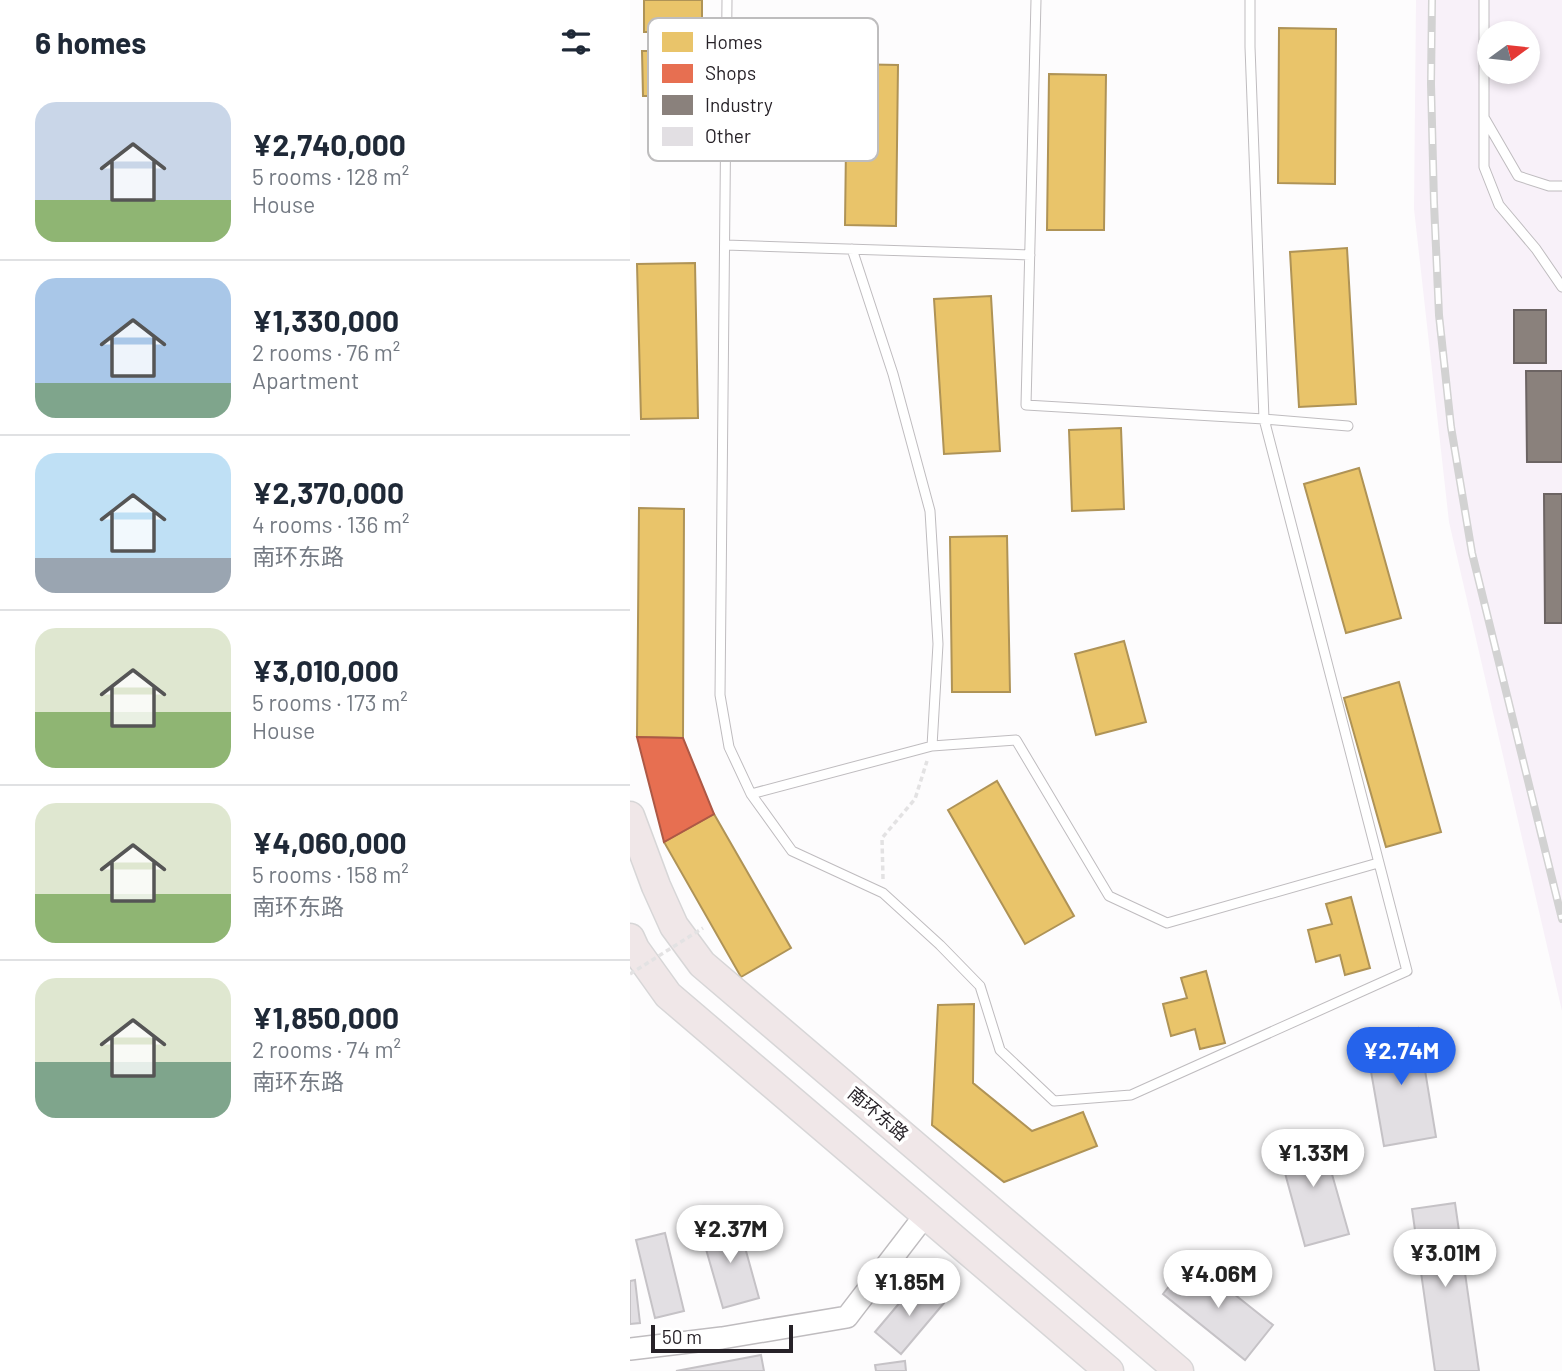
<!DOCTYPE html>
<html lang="en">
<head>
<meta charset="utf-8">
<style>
  body { margin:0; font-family:Barlow,"Noto Sans SC",sans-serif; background:#f2f2f3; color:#1f2937; height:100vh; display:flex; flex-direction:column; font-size:26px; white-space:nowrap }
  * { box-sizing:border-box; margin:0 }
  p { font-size:23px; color:#747a83 }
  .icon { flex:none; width:38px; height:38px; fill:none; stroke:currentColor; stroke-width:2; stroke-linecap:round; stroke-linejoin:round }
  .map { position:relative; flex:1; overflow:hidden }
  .panel { display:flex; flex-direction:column; background:#fff; width:630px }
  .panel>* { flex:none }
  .needle { width:46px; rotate:75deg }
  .buttons { position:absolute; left:847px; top:21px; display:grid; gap:14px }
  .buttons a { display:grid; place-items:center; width:63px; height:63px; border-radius:50%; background:#fff; box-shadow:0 4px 10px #0003; font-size:35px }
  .scale { position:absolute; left:21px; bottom:18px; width:142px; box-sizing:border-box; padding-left:7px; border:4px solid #272228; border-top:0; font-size:19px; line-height:24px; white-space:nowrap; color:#272228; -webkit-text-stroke:5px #fff; paint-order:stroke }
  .price { position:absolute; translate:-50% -60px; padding:0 16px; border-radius:24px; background:#fff; color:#222; font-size:23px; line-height:46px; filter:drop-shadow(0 2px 4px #0008) }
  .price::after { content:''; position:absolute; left:50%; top:42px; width:21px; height:16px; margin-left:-10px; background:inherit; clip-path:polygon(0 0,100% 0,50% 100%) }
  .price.selected { background:#2563eb; color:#fff }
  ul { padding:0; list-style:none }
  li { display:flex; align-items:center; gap:21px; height:175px; padding:0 35px }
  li+li { border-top:2px solid #e0e1e3 }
  li span { display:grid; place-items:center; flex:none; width:196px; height:140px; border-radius:21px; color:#555 }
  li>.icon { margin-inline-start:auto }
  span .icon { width:84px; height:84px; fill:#fffc; stroke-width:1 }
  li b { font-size:30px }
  h2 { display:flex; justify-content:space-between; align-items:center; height:84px; padding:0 35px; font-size:30px }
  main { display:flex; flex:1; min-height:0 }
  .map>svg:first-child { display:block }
  .built { fill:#f8f1f9; fill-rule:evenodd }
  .homes { fill:#e9c46a; stroke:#af9356; stroke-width:2 }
  .shops { fill:#e76f51; stroke:#ad5845; stroke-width:2 }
  .industry { fill:#8a817c; stroke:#6c6463; stroke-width:2 }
  .building { fill:#e2dfe3; stroke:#c5c2c6; stroke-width:2 }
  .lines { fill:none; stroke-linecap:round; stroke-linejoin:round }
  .service-casing { stroke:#bfbcbf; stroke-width:11 }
  .tertiary-casing { stroke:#bfbcbf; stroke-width:24 }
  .trunk-casing { stroke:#d7d6d7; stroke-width:31 }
  .path { stroke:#e3e2e3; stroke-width:3.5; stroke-dasharray:5 3.5; stroke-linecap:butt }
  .service { stroke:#fff; stroke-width:9 }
  .tertiary { stroke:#fff; stroke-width:21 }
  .trunk { stroke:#f0e7e8; stroke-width:28 }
  .rail-casing { stroke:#d2d2d2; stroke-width:8 }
  .rail { stroke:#fff; stroke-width:5; stroke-dasharray:16; stroke-linecap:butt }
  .path-bridge { stroke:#e3e2e3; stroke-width:3.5; stroke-dasharray:5 3.5; stroke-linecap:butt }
  .labels { text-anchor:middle; stroke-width:7; stroke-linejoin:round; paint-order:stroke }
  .street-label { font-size:18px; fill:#272228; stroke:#fff }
  .key { fill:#fff; stroke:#bebdbe; stroke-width:2 }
  .key-label { font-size:19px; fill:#272228 }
</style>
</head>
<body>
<main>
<section class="panel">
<h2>6 homes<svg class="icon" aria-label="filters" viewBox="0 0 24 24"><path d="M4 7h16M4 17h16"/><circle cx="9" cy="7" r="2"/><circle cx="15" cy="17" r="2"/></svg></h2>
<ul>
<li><span style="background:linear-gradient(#c9d6e8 70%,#8fb573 0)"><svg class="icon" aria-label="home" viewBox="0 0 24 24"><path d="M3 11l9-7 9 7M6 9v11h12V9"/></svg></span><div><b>¥2,740,000</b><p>5 rooms · 128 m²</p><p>House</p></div></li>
<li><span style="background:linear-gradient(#a9c7e8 75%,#7fa58c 0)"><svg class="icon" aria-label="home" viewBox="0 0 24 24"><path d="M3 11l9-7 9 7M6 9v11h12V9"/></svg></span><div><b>¥1,330,000</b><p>2 rooms · 76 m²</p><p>Apartment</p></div></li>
<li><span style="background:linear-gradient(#bfe0f5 75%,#9aa5b1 0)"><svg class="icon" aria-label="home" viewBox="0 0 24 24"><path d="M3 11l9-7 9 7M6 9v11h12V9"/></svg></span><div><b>¥2,370,000</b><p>4 rooms · 136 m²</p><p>南环东路</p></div></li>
<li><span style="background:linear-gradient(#dfe7d0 60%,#8fb573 0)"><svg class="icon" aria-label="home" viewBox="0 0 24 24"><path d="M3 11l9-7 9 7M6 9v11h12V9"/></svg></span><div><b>¥3,010,000</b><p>5 rooms · 173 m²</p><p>House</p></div></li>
<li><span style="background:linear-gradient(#dfe7d0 65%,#8fb573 0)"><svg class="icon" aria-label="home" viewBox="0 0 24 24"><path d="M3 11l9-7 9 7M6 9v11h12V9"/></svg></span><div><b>¥4,060,000</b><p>5 rooms · 158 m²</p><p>南环东路</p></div></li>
<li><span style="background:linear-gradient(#dfe7d0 60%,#7fa58c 0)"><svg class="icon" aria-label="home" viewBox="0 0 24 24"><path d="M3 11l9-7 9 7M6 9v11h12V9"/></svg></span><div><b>¥1,850,000</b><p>2 rooms · 74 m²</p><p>南环东路</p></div></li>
</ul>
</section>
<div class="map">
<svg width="932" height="1371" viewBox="0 0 932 1371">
  <rect width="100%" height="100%" fill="#fdfcfd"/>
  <path class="built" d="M786 0H932V1011L819 522 784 209ZM859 33H898V72H859Z"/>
  <path class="homes" d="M14 0H72V114H41V96H13L12 51H41L40 32H14Z
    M649 28 706 29 705 184 648 183Z
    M217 64 268 65 266 226 215 225Z
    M419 74 476 75 474 230H417Z
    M717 248 726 404 669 407 660 252Z
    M65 263 68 418 11 419 7 264Z
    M361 296 370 451 314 454 304 299Z
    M491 428 494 509 442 511 439 430Z
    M729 468 771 618 716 633 674 484Z
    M9 508 54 509 53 738 7 737Z
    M377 536 380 692H322L320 537Z
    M494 641 516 722 466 735 445 654Z
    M769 682 811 832 756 847 714 698Z
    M367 781 444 916 395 944 318 810Z
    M84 814 161 948 111 977 34 842Z
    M721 897 740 968 715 975 710 955 686 962 678 930 702 924 696 904Z
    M576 971 595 1043 570 1049 565 1029 541 1036 533 1004 557 998 551 978Z
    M344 1004 343 1083 402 1131 453 1112 467 1146 374 1182 302 1125 308 1005Z"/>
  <path class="shops" d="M7 737 53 738 84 814 34 842Z"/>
  <path class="industry" d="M884 310H916V363H884Z
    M896 371H932V462H897Z
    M914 494H932V623H915Z"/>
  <path class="building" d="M788 1028 806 1137 754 1146 735 1037Z
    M690 1132 719 1234 675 1246 647 1144Z
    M825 1203 849 1371H805L782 1209Z
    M108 1222 129 1298 93 1308 71 1232Z
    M35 1233 54 1311 25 1318 6 1240Z
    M560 1259 643 1325 615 1360 533 1294Z
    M5 1280 10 1323 0 1324V1281Z
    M288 1281 314 1303 271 1354 245 1332Z
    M131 1355 134 1371H46Z
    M275 1361 276 1371H246L245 1365Z"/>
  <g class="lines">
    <g class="service-casing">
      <path id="service" d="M97 0 90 695 99 747 121 794 162 851 253 893 310 945 350 986 370 1050 424 1101 501 1095 777 971 634 419 620 47V0
        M406 0 396 405 634 419 718 426
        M854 0V167L869 205 906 249 932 287
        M855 119 888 176 919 186H932
        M95 245 400 255
        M222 249 263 374 300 511 308 644 302 746
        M121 794 302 746 386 740 479 896 537 923 748 863"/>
    </g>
    <g class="tertiary-casing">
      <path id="tertiary" d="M0 1349 92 1338 217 1317 296 1214"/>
    </g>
    <g class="trunk-casing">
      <path id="trunk" d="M0 816 26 886 44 926 72 964 549 1371
        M0 938 5 949 38 995 479 1371"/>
    </g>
    <path class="path" d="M253 879 252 838 285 799 297 761"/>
    <use href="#service" class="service"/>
    <use href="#tertiary" class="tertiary"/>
    <use href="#trunk" class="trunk"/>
    <g class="rail-casing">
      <path id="rail" d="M802 0 801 84 804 203 809 315 821 427 842 553 932 919"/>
    </g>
    <use href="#rail" class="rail"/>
    <path class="path-bridge" d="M0 974 73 928"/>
  </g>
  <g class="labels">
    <g class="street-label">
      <text transform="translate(248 1114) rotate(40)" y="6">南环东路</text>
    </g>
  </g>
  <rect x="18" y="18" width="230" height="143" rx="10" class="key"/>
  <rect x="32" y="32" width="31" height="20" fill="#e9c46a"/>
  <rect x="32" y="64" width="31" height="19" fill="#e76f51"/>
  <rect x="32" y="95" width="31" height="20" fill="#8a817c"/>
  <rect x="32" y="127" width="31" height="19" fill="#e2dfe3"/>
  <g class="key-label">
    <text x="75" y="49">Homes</text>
    <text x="75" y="80">Shops</text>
    <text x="75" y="112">Industry</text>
    <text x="75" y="143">Other</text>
  </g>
</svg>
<div class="buttons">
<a><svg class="needle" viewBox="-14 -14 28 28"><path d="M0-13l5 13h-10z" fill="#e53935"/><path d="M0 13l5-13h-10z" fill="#747a83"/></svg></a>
</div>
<div class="scale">50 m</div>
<b class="price selected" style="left:771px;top:1087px">¥2.74M</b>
<b class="price" style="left:683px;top:1189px">¥1.33M</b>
<b class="price" style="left:100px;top:1265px">¥2.37M</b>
<b class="price" style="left:815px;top:1289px">¥3.01M</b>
<b class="price" style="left:588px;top:1310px">¥4.06M</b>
<b class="price" style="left:279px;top:1318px">¥1.85M</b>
</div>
</main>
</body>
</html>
